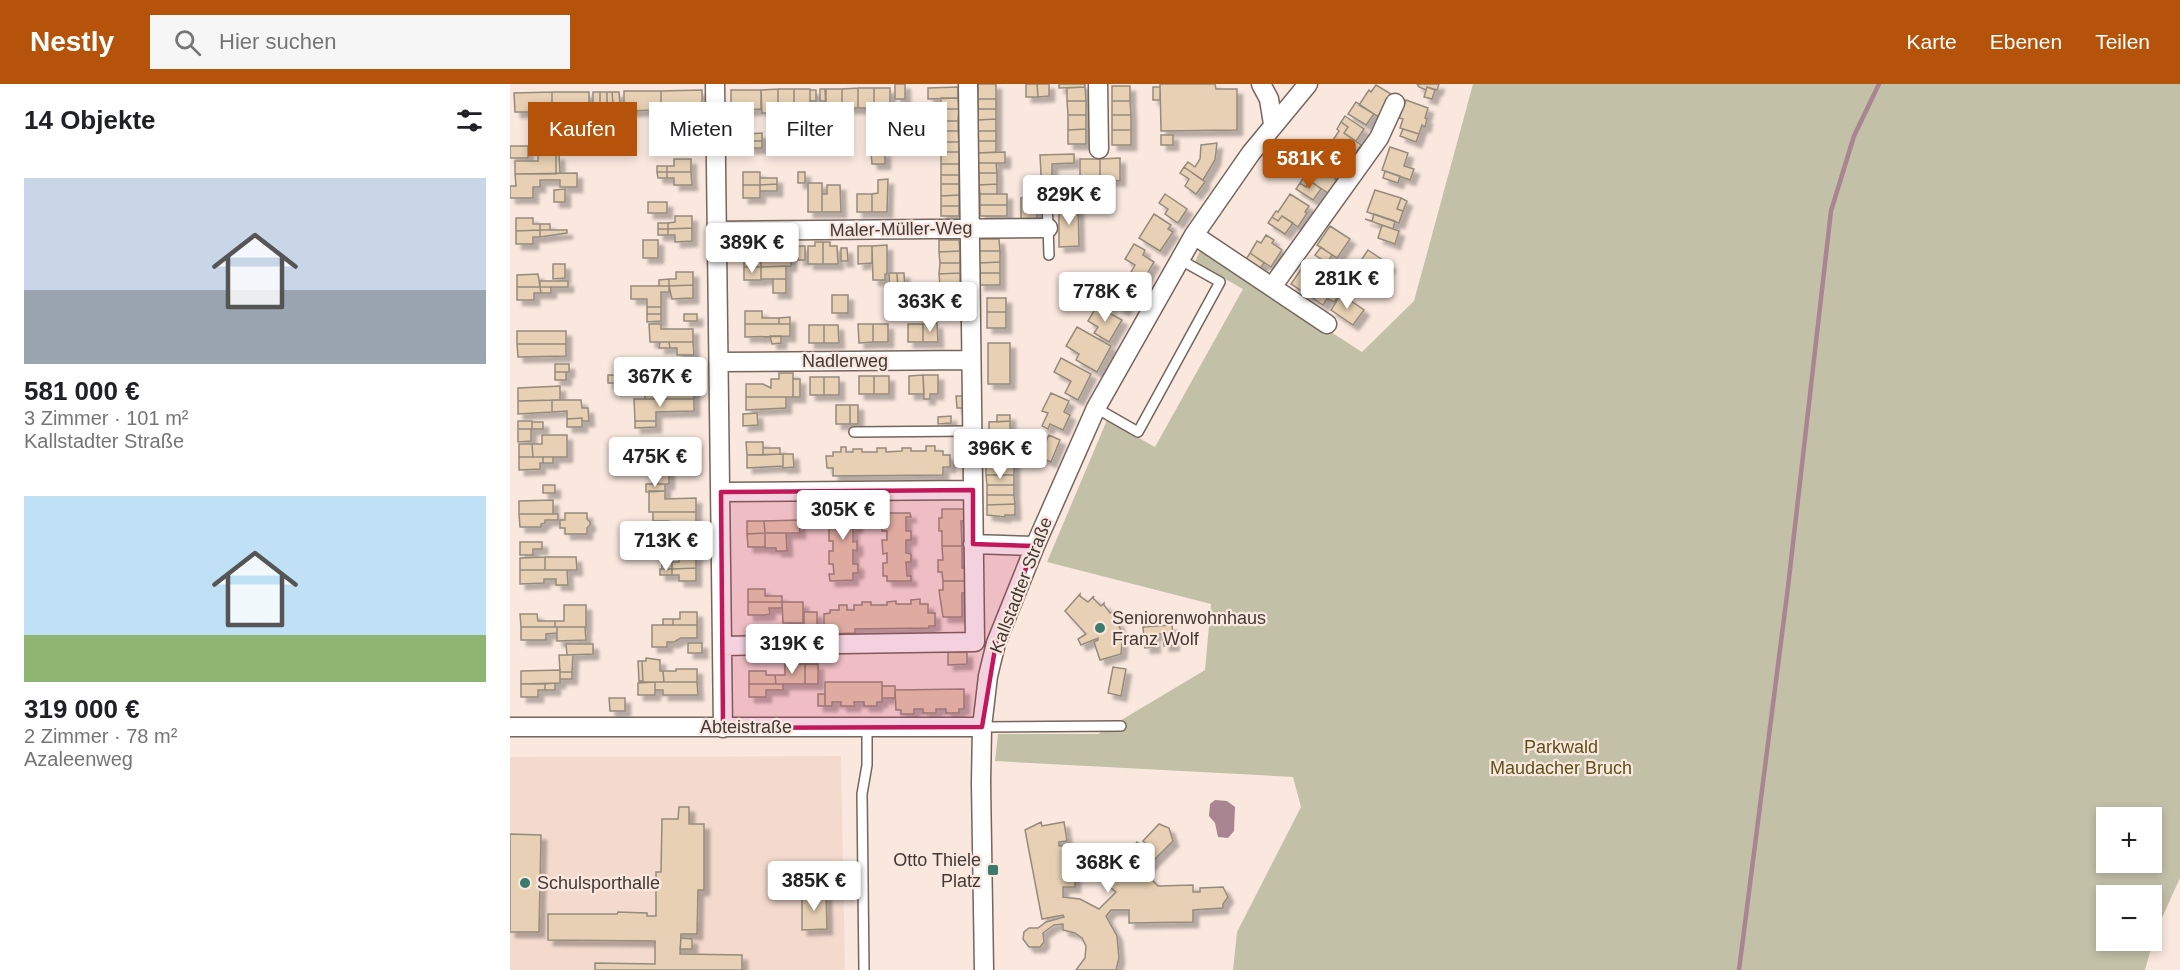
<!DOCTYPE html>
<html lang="de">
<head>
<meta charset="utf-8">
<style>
  body { margin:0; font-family:Arial,sans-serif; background:#f6f6f6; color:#202124; height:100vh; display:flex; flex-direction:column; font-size:22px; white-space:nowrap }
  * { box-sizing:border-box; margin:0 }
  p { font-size:20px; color:#757577 }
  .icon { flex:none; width:33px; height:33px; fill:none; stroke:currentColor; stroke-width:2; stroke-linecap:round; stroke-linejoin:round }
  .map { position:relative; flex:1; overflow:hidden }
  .sheet { display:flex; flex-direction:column; background:#fff; width:510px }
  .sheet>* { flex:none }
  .banner { position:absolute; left:18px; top:18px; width:570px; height:54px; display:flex; gap:12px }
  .fabs { position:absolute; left:1586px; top:723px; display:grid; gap:12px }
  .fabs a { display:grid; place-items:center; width:66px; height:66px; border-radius:0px; background:#fff; box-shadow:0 3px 9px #0003; font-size:30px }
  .price { position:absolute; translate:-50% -51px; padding:0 14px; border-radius:6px; background:#fff; color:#222; font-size:20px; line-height:39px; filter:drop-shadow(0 2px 3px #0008) }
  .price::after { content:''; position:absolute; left:50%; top:36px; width:18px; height:14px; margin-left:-9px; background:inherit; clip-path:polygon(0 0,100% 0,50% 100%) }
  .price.current { background:#b45309; color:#fff }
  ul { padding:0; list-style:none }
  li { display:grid; align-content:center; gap:12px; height:318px; padding:0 24px }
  li span { display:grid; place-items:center; height:186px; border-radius:0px; color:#555 }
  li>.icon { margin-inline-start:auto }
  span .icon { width:108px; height:108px; fill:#fffc; stroke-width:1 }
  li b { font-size:26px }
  h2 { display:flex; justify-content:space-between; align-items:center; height:72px; padding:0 24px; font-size:26px }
  .pill { padding:0 21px; border-radius:0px; background:#fff; box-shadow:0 3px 9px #0003; font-size:21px; line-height:54px }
  .pill.current { background:#b45309; color:#fff }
  header { display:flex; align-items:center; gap:36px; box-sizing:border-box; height:84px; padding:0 30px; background:#b45309; color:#fff }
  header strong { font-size:28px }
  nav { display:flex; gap:33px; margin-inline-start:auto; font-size:21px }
  .search { width:420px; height:54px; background:#f6f6f6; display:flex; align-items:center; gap:15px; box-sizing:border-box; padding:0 21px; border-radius:0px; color:#757577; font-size:22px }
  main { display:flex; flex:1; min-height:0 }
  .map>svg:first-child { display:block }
  .built { fill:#f4dacd }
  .green { fill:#c3c0a8; fill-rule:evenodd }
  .water { fill:#a88590 }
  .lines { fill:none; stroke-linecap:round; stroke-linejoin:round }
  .stream { stroke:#a88590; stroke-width:4.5 }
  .building { fill:#e7d0b3; stroke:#958b7d; stroke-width:1.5; filter:url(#shadow) }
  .lane-casing { stroke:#75655d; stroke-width:12 }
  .street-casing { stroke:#75655d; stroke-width:21 }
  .lane { stroke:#fff; stroke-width:9 }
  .street { stroke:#fff; stroke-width:18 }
  .marked { fill:#c2185b; fill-opacity:0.2; stroke:#c2185b; stroke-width:4.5; stroke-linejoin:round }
  .poi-dot { fill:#3a7b6c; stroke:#fae8df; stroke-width:2 }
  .labels { text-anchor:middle; stroke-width:4.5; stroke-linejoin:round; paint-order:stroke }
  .street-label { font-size:18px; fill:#403936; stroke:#fae8df }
  .poi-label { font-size:18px; fill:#403936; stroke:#fae8df; text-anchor:start }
  .park-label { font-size:18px; fill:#5b5219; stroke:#fae8df }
</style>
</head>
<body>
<header>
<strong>Nestly</strong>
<div class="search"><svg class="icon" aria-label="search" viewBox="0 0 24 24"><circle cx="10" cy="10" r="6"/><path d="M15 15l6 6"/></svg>Hier suchen</div>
<nav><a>Karte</a><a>Ebenen</a><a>Teilen</a></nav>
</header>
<main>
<section class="sheet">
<h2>14 Objekte<svg class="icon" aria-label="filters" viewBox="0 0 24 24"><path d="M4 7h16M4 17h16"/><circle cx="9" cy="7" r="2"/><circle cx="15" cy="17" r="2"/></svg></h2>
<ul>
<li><span style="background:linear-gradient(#c9d6e8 60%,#9aa5b1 0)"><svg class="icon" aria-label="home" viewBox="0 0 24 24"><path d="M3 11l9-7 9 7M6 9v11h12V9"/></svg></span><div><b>581 000 €</b><p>3 Zimmer · 101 m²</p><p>Kallstadter Straße</p></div></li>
<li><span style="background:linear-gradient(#bfe0f5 75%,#8fb573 0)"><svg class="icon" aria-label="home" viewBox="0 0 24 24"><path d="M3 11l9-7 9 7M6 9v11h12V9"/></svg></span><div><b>319 000 €</b><p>2 Zimmer · 78 m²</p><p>Azaleenweg</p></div></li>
</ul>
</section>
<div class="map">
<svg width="1670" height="886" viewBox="0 0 1670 886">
  <defs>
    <filter id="shadow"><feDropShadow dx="5.5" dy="5.5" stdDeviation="1.5" flood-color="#0004"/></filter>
  </defs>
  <rect width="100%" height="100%" fill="#fae8df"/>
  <path class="built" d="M331 672 335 886H0V673Z"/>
  <path class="green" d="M963 0H1670V794L1646 847 1635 886H723L727 848 791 723 783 693 485 677 488 650H588L695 586 701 520 537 478 597 336 645 363 733 205 685 178 691 164 852 268 904 217ZM1596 734H1641V778H1596ZM1596 812H1641V856H1596Z"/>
  <path class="water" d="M705 716 717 717 725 723 724 747 718 754 708 753 705 739 699 732 700 720Z"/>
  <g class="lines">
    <path class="stream" d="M1229 886 1278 503 1321 127 1344 52 1369 0"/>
  </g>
  <path class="building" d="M385 0H395V15H385Z
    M468 0H486V15H468Z
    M516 0H527L528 13H516Z
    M527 0H539V12L528 13Z
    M549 0H575V3L549 4Z
    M650 0H705L706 5H727V46L651 47Z
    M907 0H929L927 6 917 3 916 6 909 3Z
    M866 1 881 10 874 21 876 23 869 33 849 21 859 6 861 8Z
    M602 2H620V17H602Z
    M448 3V14L418 15V4Z
    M575 3 576 17H557V4Z
    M643 3H650V16H643Z
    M917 3 925 6 922 15 914 13Z
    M348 4H364V24H348Z
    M348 4V24H332V5Z
    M364 4H380V24H364Z
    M268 5H284V25H268Z
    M268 5V25H260V29H252L251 6Z
    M284 5H300V25H284Z
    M310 5H316V17H310Z
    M315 5H332V24L316 25Z
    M192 6V26H151V7Z
    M221 6H251V25L236 26V28L230 29V26H221Z
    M300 6H306V17H300Z
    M114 7H151V26L114 27Z
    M42 8V28H5L4 9Z
    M42 8H79V27L42 28Z
    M83 8H90V20H83Z
    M90 8H97V20H90Z
    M97 8H102L103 20H97Z
    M102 8H109L110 20H103Z
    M431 14H448L449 25H431Z
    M468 15H486V25H468Z
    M896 16 918 24 915 34 917 35 915 43 912 41 909 50 890 44 893 35 889 34Z
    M557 17H576V31H558Z
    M602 17H620L621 31H602Z
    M846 18 864 30 856 41 838 30Z
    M431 25H449L448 37H430Z
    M468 25H486V35L468 36Z
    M558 31H576V45L558 46Z
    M602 31H621V46H602Z
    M835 32 854 45 846 57 834 49 838 43 831 38Z
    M486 35V47H468V36Z
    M430 37H448V47H430Z
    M831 38 838 43 834 49 851 61 842 74 840 73 836 78 817 65 829 47 827 45Z
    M151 42H163L164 55H151Z
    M576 45V60H558V46Z
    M893 45 909 50 906 58 890 52Z
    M602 46H621V61H602Z
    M430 47H448L449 58H431Z
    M468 47H486V57H468Z
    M252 49V57H238V50Z
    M651 51H663V61H651Z
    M238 57H252V64H239Z
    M468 57H486V68L468 69Z
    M431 58H449V68H431Z
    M707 59 705 76 693 96 674 83 678 78 685 83 690 75 691 61Z
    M0 62H18V74H0Z
    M880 63 898 69 894 82 904 85 900 96 872 86Z
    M375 67V80H362L361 68Z
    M431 68H449V80H431Z
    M495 68V79H468V69Z
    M564 70V79L542 80V96H546V110H532L530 71Z
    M28 71H46V90H5V77H28Z
    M46 71H49L50 89 46 90Z
    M610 74V97L590 95V75Z
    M164 75H181V88H157V82H164Z
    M570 75H590V100H583V95H570Z
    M809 76 829 89 825 95 827 96 818 109 800 97 796 103 790 99 795 92 796 94Z
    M468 79H486L487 89H469Z
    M431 80H449V91H431Z
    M147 82H157V88H147Z
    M674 83 695 98 686 110 675 102 679 95 670 89Z
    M875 87 890 92 888 99 873 94Z
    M147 88H157V94H148Z
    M157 88H181L182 101H164V94H157Z
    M233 88H250V101H233Z
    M288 88H295V99H288Z
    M67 89V103H50V96H30V103H23V114H0V102H6L5 90Z
    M469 89H487V100L469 101Z
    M431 91H449V100H431Z
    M250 94H267V100L250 101Z
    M378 95 377 128H362V110L368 109V96Z
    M800 97 811 105 803 116 786 105 790 99 796 103Z
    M298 99H312V128H298Z
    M267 100V107H250V101Z
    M431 100H449V111L431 112Z
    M487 100V110H470L469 101Z
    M233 101H250V114H233Z
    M317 101H330L331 128H312V110H317Z
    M55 105V118H44V106Z
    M865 106 891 114 887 125 893 127 889 139 857 128Z
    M347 110H362V128H347Z
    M470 110H497V121H470Z
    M655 110 677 125 668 139 655 130 658 125 649 119Z
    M780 110 799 122 795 128 797 129 788 143 772 132 768 137 762 133 766 127 768 128Z
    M449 111V122H431V112Z
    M511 114H527V135H511Z
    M891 114 897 117 893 127 887 125Z
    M138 118H157V129H138Z
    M470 121H497V132H470Z
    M431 122H449V132H431Z
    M549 122H568L569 162 549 163Z
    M644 130 661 141 658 145 663 148 650 167 629 154Z
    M864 130 885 137 883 145 855 135 862 137Z
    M165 132H182V144L158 145V139L165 138Z
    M772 132 783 139 775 150 758 139 762 133 768 137Z
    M6 134H23V140H30V146L6 147Z
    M148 139H158V145H148Z
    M30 140H40V146H30Z
    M872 141 889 147 885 160 868 154Z
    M820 142 840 155 827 174 807 161Z
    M182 144V157L165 158V151H158V145Z
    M148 145H158V151H148Z
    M30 146V153H23V160H6V147Z
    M30 146H57V149L30 153Z
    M756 151 764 156 762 159 772 166 761 183 740 169 747 157 751 159Z
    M469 155H489L490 167H469Z
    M133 156H148V174H133Z
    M429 156H449L450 167 429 168Z
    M305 158H313V180H298V162H305Z
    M313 158H320V162H327L328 180H313Z
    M624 160 635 166 633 171 644 178 633 197 620 190 625 181 615 175Z
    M377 161V190H375V196H363L362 162Z
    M288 162H295V176H288Z
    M348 162H362V179L348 180Z
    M270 163H281V182L251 183V168H270Z
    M811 163 822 171 817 179 805 171Z
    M331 164H337L338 177H331Z
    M858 166 880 181 865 203 843 188Z
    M450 167V179H430L429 168Z
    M469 167H490V178L469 179Z
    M251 169V183H234V170Z
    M740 169 754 179 749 186 735 177Z
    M490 178V189H470L469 179Z
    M796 178 806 184 800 192 813 201 804 215 781 200Z
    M430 179H450V189L429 190Z
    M43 180H55V194L43 195Z
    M276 182V195H251V183Z
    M234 183H251V196H234Z
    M166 188H183V201L159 202V195H166Z
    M379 189H387L388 209 380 210Z
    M387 189H394L395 207H388Z
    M450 189V201H430L429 190Z
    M470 189H490V201H469Z
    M28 190 30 203H7V191Z
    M598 193 625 208 614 226 603 220 600 224 582 213 588 203 592 205Z
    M159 195V202H149V196Z
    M263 195H276V209H263Z
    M30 197H58V203H30Z
    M827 199 834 203 824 218 817 214Z
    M183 201V214L162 215 159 202Z
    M813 201 822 207 813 221 804 215Z
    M121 202H159V208H151V223H137V215H121Z
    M7 203H30L31 209H24V216H7Z
    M30 203H41V209H31Z
    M424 206 421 220H412V207Z
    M388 207H397V220L388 221Z
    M388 209V221H380V210Z
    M831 210 854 226 843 241 821 226Z
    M322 211H338V229H322Z
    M477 214H496V228H477Z
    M587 222 612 236 599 258 584 249 588 243 578 237Z
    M137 223H151V230H137Z
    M235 227H252V234H269V240H235Z
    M477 228H496V244H477Z
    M137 230H151V237L137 238Z
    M174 230H187V237H174Z
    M280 233V240H269V234Z
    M427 239 428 258H413V240Z
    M139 240H151V245H183V258H140Z
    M235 240H280V252L235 253Z
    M348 240H363V258L349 259Z
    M363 240H378V258H363Z
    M398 240H413V258H398Z
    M299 241H314V259H299Z
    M314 241H328L329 259H314Z
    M567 243 601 262 587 288 566 276 569 270 556 262Z
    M7 247H56V260H7Z
    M260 252H271V259L262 260Z
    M150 258H159L160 264H149Z
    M159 258H183L184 271H167V264H160Z
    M478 259H500V300H478Z
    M7 260H56V272L8 273Z
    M551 274 581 290 568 316 555 309 561 297 544 288Z
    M170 279H184V286H170Z
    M45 280H59V288H45Z
    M168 286H184V295H168Z
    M45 288H56V296H45Z
    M269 289H283V313H236V300H253L261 304V295H269Z
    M98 291H106V299H98Z
    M413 291H428V310H420V315H414Z
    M413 291 414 310H399V292Z
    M349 292H364V310H349Z
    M364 292H379V310H364Z
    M300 293H314V311H300Z
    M314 293H329V311H314Z
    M283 295H290V313H283Z
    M184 301V315H135V303Z
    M50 302V316L8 317V304Z
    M541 309 559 317 554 328 560 331 553 346 540 340 538 345 532 342 538 329 532 327Z
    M446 312H454V324H447Z
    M236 313H276V324L236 326Z
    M124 315H184V327L146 328V337H125Z
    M42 316V328L8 330V317Z
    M42 316H71L72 324H78L79 337H72V334L57 335V327L42 328Z
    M326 321H340V340H326Z
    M340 321H348V340H340Z
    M247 329 248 341 233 342V330Z
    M487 331H500V337L487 338Z
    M441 332V339L428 340V333Z
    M72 334V343H57V335Z
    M8 337H22V345H8Z
    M125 337H146V343L125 344Z
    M500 337V354H479V338Z
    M22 338H33V345H22Z
    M8 345H21V357L8 358Z
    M32 351H57V373H23L22 360H32Z
    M522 351 536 357 539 351 550 356 541 378 515 367Z
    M168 358H185V371H161V365H168Z
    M236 358H253V371H237Z
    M9 360H22L23 373H9Z
    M416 362H425V367H433V371H440V383H433V391L323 392V384H317L316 372H323V368H331V363H336V368H343V365H352V368H367V364H376V368L392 367V364H401V367H416Z
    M474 363H485V370L474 371Z
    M253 364H270V370L253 371Z
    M148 365H161V371L148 372Z
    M487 368 504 370V381H476V371H487Z
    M273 370V382L237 384V371Z
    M273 370H283L284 383 273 384Z
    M185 371V384H168V382H159V387H144V372Z
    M9 373H33V379H30V385L9 386Z
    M33 373H43V379H33Z
    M476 381H504V391H476Z
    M146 387H159V400H147Z
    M476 391H504V401H477Z
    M136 400H155V407L136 408Z
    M33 401H45V409H33Z
    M477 401H504V411H477Z
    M139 407H155V415L186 414V428H139Z
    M477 411H504L505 420 477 421Z
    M43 416V430H9V417Z
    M347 416V421H342L343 435H347V443L343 444V458L347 457V467L343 466V480H348V489H343V496L320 497 319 490H324L323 480H319V467H323V457H319V444H323V435H319V422H323V417Z
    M505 420V431H495V433L477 431V421Z
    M432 425H455V437H451L452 462H432V447H429V434H432Z
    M143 428H186V441H159V437H143Z
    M55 429H77V435L80 438V441L77 444V450H55V444H50V436H55Z
    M376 429H400L401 433H396V447H401V456H396V469L401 470V478H396L397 492H401V497H377V492H373V479H377V469L373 470 372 456H377V447H372V434H376Z
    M9 430H48V436H35V439L31 440V443H10Z
    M289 436 290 449H255L254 437Z
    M237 437H254L255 449 237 450Z
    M171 449V456H158V450Z
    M255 449V463H238L237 450Z
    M255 449H276L277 467H266V464H255Z
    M10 458H32V465H23V471H10Z
    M432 462H452V484H455L456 497H433L432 488H428V476H433Z
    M169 471H186V484L162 485V478H169Z
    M35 473V486H10V474Z
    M35 473H66L67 486H35Z
    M162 478V485H152V479Z
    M186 484V497H169V491H162V485Z
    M150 485H162V491H150Z
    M10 486H57L58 501H46V495H34V499L10 500Z
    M433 497H456V509H452V533H433L429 506H433Z
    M238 505H255V512H272V518H238Z
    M570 510V512L578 518 584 512 583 514 591 522 594 519V521L600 529 603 527 602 530 607 539 610 538 608 540 612 549H615L610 551 612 559 611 570 590 576 584 558 588 556V554L571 561 568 555 576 550 555 527Z
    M410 515V520H418V529H425V542H419V544L345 545V549L320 550V542H314V530L320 529V526H329V521H337V526H344V521H352V518H361V521H377V518L386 517V520H401V516Z
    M238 518H272V524H259L260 530 255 531H238Z
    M272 518H293V539H273Z
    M54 521H76V543H45V537H54Z
    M170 528H187V541H163V535H170Z
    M294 528H307V541H294Z
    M10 530H27L28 537H45V543H11Z
    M153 535H163V541H153Z
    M142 541H187V554H171L164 558H157V563H142Z
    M662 541 664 561 654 562 653 550H644L645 563 635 564 633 543Z
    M11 543H47V549L36 550V556H11Z
    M47 543H75L76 556 47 557Z
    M178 559H192V569H178Z
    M56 560H83V570L57 571Z
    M438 568H457V580L438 581Z
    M49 571H63L62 588H50Z
    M136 574 150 576V587H153L154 598H129L133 597 132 577H136Z
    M128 577H132L133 597H129Z
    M275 580H295V600H266L265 591H275Z
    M295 580H308V600H295Z
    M603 583 616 585 611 612 598 609Z
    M166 585H187V598H154L153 587H166Z
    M50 586V599L11 600V587Z
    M239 587H256V591H265L266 600H239Z
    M50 588H62V595H50Z
    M145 598H187L188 611H153V606H145Z
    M145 598V611H128V599Z
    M315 598H372V618H367V622H354V618H344L345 622H331V618H322V622H315Z
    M45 599V606H35V600Z
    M11 600H35V606H28V613H11Z
    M239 600H273V606H256V613H239Z
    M372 602H385V614H372Z
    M454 605V625H449V629H436V625H426V629H413V625H404V630H391V626H386L385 606Z
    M308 610H315V622H308Z
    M99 614H115V627H100Z
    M169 723H179V740H194V806H188L187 850H171L170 870 232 871V886H85V879L145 880V857L38 856V830H107L108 828 137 829V832H146V788H151L152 735H168Z
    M531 738 532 742 554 738 557 757 549 758V762L565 761V803H553V813L570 815 589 825 606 808 593 797 627 758 633 763 636 760 633 757 649 740 659 744 663 757 633 787 648 802 683 801V808H690V804L713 803 718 813 713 820V824L683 826V838L619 839V826H601L596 832 607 852 609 874 606 886H566L575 874 576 862 572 854 565 849 553 846V840L544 841 533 849 534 858 530 863H519L513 855 514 848 519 844H528L536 838 554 833 553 831 532 835 515 746Z
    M0 750 31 751 29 848H0Z
    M316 810 317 845 292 846V811Z
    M171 854 182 855V865H170Z"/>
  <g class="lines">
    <g class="lane-casing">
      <path id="lane" d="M537 115 539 171
        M586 324 628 348 710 198 669 175
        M344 348 462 347
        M472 643 611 642
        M354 886 352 710 357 681V643"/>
    </g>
    <g class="street-casing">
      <path id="street" d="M205 0 213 644
        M588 0 589 65
        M751 0 759 15 763 40
        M208 147 538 144
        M684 151 817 240
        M762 203 869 54 885 19
        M209 278 461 276
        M211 408 463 406
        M463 460 525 462
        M212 562 465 558 458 0
        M0 643H472
        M474 886 471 699 472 643 478 592 486 559 525 462 586 324 684 151 741 69 798 0"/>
    </g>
    <use href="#lane" class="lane"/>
    <use href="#street" class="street"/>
  </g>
  <path class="marked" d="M463 406V460L525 462 486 559 472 643 213 644 211 408Z"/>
  <g class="poi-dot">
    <circle cx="590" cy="544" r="6"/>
    <rect x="477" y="780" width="12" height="12" rx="3"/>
    <circle cx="15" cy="799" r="6"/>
  </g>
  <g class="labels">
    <g class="street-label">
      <text transform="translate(391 145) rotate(-1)" y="6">Maler-Müller-Weg</text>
      <text x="335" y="283">Nadlerweg</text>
      <text transform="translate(511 501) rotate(-69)" y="6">Kallstadter Straße</text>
      <text x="236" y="649">Abteistraße</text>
    </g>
    <g class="poi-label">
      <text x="602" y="540">Seniorenwohnhaus<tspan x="602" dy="21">Franz Wolf</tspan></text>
      <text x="471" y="782" text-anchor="end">Otto Thiele<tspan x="471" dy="21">Platz</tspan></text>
      <text x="27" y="805">Schulsporthalle</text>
    </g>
    <g class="park-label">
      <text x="1051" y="669">Parkwald<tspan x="1051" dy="21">Maudacher Bruch</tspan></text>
    </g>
  </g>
</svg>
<div class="fabs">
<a>+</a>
<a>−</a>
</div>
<b class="price current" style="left:799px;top:106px">581K €</b>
<b class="price" style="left:559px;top:142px">829K €</b>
<b class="price" style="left:242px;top:190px">389K €</b>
<b class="price" style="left:837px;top:226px">281K €</b>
<b class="price" style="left:595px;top:239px">778K €</b>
<b class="price" style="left:420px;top:249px">363K €</b>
<b class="price" style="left:150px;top:324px">367K €</b>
<b class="price" style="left:490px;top:396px">396K €</b>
<b class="price" style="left:145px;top:404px">475K €</b>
<b class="price" style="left:333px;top:457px">305K €</b>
<b class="price" style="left:156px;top:488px">713K €</b>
<b class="price" style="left:282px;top:591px">319K €</b>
<b class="price" style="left:598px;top:810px">368K €</b>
<b class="price" style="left:304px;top:828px">385K €</b>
<div class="banner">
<a class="pill current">Kaufen</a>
<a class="pill">Mieten</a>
<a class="pill">Filter</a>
<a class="pill">Neu</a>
</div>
</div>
</main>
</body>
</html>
